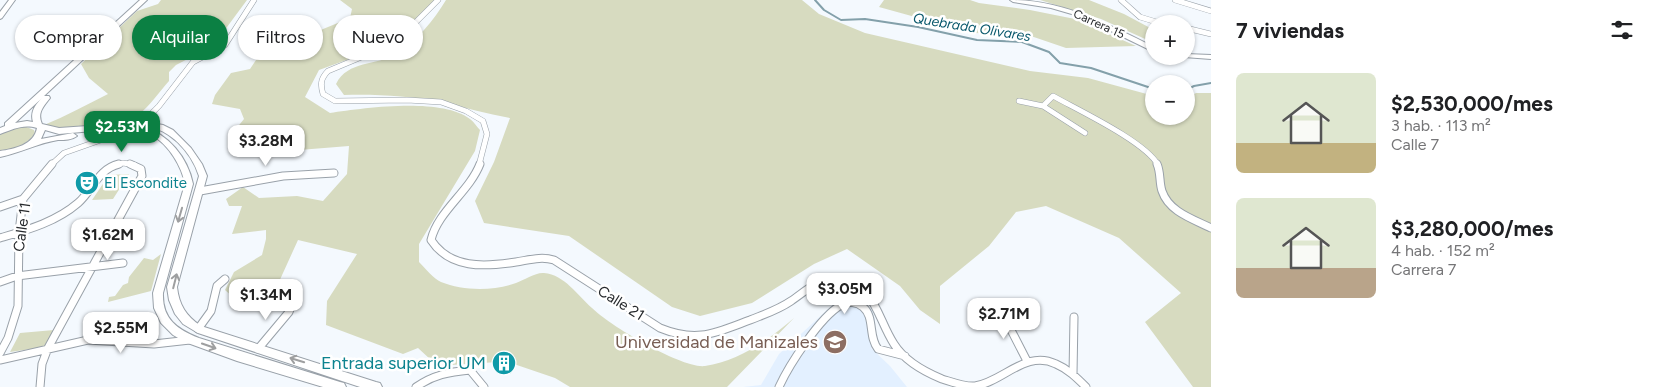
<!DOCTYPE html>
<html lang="es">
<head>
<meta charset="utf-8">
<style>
  body { margin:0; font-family:Figtree,sans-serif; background:#f2f2f2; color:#202124; height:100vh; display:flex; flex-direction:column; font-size:19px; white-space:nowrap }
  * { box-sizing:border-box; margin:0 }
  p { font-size:16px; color:#757577 }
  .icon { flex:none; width:28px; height:28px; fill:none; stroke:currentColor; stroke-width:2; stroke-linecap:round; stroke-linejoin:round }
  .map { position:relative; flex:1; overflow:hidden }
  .side { display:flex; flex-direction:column; background:#fff; width:450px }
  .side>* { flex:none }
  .guide { position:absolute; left:15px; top:15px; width:475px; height:45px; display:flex; gap:10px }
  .buttons { position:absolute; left:1145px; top:15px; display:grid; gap:10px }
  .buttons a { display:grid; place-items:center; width:50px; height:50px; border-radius:50%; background:#fff; box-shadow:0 1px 4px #0004; font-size:25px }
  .price { position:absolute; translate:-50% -42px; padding:0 11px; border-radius:10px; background:#fff; color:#222; font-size:16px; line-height:32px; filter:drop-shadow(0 1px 2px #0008) }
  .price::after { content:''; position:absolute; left:50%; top:30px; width:15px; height:11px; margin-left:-8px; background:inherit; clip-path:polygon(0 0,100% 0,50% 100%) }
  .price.on { background:#0b8043; color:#fff }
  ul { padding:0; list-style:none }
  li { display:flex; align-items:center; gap:15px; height:125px; padding:0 25px }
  li span { display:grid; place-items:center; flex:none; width:140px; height:100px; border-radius:8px; color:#555 }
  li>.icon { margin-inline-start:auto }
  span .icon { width:60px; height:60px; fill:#fffc; stroke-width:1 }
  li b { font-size:21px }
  h2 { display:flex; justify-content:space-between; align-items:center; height:60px; padding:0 25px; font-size:21px }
  .chip { padding:0 18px; border-radius:22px; background:#fff; box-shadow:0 1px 4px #0004; font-size:18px; line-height:45px }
  .chip.on { background:#0b8043; color:#fff }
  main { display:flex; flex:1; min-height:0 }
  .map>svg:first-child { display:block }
  .built { fill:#e3f0ff }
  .green { fill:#d7dbc0 }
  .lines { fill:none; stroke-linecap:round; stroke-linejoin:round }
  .stream { stroke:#83a0aa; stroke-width:2 }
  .street-far1-casing { stroke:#99a1a9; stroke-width:6 }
  .street-casing { stroke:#99a1a9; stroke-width:9 }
  .secondary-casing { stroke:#99a1a9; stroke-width:2 }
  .street-far1 { stroke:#fff; stroke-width:5 }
  .street { stroke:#fff; stroke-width:7 }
  .secondary { fill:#fff; fill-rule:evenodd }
  .oneway { stroke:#9e9fa0 }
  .labels { text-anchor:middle; stroke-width:5; stroke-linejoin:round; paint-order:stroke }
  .far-street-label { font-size:12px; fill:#272a2d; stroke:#fff }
  .far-water-label { font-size:14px; font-style:italic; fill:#0a596d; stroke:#fff }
  .culture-label { font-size:15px; fill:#0d838f; stroke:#fff; text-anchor:start }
  .street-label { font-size:15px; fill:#272a2d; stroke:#fff }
  .near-education-label { font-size:18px; fill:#785e54; stroke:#fff; text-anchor:end }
  .near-culture-label { font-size:18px; fill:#0d838f; stroke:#fff; text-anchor:end }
</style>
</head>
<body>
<main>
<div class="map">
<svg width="1211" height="387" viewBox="0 0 1211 387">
  <rect width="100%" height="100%" fill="#f4f9fe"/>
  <path class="built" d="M850 298 862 300 872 310 875 320 874 333 878 343 871 348 890 366 907 387H743L761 385 779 354 837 301Z"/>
  <path class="green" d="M161 0H247L213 46 176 65 169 72V81C159 92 150 106 138 115 118 130 67 130 44 125 66 116 86 105 108 94L89 78 81 64 137 11 158 4Z
    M325 0H435L393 43 319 70 305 97 330 113C364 108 441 97 470 119 474 122 477 127 480 130L475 151 419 244V262C425 268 434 279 441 282 463 291 494 291 516 283 524 280 536 272 544 273 565 275 577 295 592 308 609 325 682 369 705 366 739 361 770 339 794 318L727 387H570L555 378 508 362V359L498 358V362L450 365 431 360 418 348 403 354 326 325 327 301 357 254 298 240 278 284 273 285 267 291 250 289 243 296 234 298 225 290 234 272 262 255 266 239V230L232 234 242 206H229L226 199 243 187 259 198 297 196 323 201 347 174 349 146 262 153 230 147 231 135 244 119 240 109 212 104 215 95 231 73 250 69 256 60 284 45 350 18 352 9 340 0Z
    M446 0H802L819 14 865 33 1030 71 1088 78 1154 96V116H1186V99L1196 93H1211V387H1193L1145 322 1181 293 1119 238 1046 206 1016 212 989 246 940 286V324L920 310 900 286 847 249 814 264 752 303 700 316 672 307 569 236 484 223 475 201 494 162 510 118C487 114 464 107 441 102 410 96 376 94 344 95L336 84C348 60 376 66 396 54 416 42 434 20 446 0Z
    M884 0H970L979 3 1030 10 1075 19 1136 46 1066 48 1025 34 973 33 879 7Z
    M1040 0H1089L1124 14 1154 30V43L1101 19Z
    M88 23 75 42 52 44 67 25Z
    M24 126 34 130 35 133C27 145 13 150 0 150V134Z
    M129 174 113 199 92 200 109 175Z
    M161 254 151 291 108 302 109 297 115 296 123 285 128 283 129 277 144 258 153 260Z
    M54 330 45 347 10 352 20 333Z"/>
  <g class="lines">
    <path class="stream" d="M815 0 824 10 841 20 865 19 918 27 977 40 1022 42 1049 52 1060 63 1091 68 1154 89
      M1186 90 1194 86 1211 83"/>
    <g class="street-far1-casing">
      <path id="street-far1" d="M438 0 395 43 328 71C321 78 320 84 323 94L335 101 407 100 441 102 466 111 483 121 487 134 479 165
        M1121 0 1140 17 1163 24
        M1175 0 1211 11
        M1186 28 1211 34
        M1019 101 1043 106 1085 133
        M1043 106 1053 96C1078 110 1146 142 1158 165
        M135 125 149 116 159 106 193 62 225 45 254 0
        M51 165 64 153 132 129
        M114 165 123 163 135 165"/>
    </g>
    <g class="street-casing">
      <path id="street" d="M480 164C469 192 438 211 431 240 450 269 484 267 516 262 529 260 541 256 554 260L660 328C697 343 715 333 750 320 765 314 778 310 791 301 806 291 819 277 838 279 875 283 877 318 894 344 904 360 925 372 942 379 952 382 965 387 975 386 1003 382 1026 349 1056 364 1068 369 1077 378 1086 387
        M1157 164C1161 173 1159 182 1162 191 1169 212 1193 219 1211 228
        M200 191 283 176 334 173
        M0 207 23 199
        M0 238C27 230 56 222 78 203 93 190 98 169 119 164
        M0 282 17 276 123 263
        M1004 309 1010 328 1027 361
        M198 329 211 311 217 286 225 279
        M258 349 289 312 292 304
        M0 353 8 338 18 306 19 232 23 199 52 164
        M0 360 88 340 154 344 190 340
        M1073 374 1074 317
        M40 387 42 364 48 348 142 176 141 169 130 164
        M416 387C433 375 449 372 470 370L484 387
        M779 387C789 365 820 317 841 305 848 301 857 302 863 307 875 317 868 337 878 349L905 356"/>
    </g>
    <g class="secondary-casing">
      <path id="secondary" d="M9 0H15L2 18 0 19V12Z
        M140 0H147L44 96H49L50 98C43 107 37 113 42 124L59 128 146 122 163 125 173 130 191 148 202 164 207 176 177 287C179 305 186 316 201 326L376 382 380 383 382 387H360L198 333 183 324 175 314 169 300 167 287 199 176C192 153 168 125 142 127 168 133 188 158 193 184L163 293C162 319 177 329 199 338L340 382 344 383 346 387H323L237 361 185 342 173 335 161 323 154 308 153 293 185 184C182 167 169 145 153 136 148 133 143 132 138 131L137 129 139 127 59 134 45 130 41 139 73 133 77 136C72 140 65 140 58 140 38 143 20 153 0 157V151C14 149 34 145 37 128 23 124 14 129 0 134V128L5 126V123ZM42 98C35 105 30 112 33 122L27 121 15 123Z
        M1010 0C1064 0 1107 24 1154 47V52L1082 17 1051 8 1013 2Z
        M1186 54 1211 55V59L1184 57 1183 56H1186Z"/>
    </g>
    <use href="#street-far1" class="street-far1"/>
    <use href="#street" class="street"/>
    <use href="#secondary" class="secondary"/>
  </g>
  <defs><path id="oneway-shaft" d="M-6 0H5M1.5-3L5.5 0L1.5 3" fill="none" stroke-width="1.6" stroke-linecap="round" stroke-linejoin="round" transform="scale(1.25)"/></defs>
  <g class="oneway">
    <use href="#oneway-shaft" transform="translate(180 215) rotate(106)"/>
    <use href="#oneway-shaft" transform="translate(175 281) rotate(-76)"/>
    <use href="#oneway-shaft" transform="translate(209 346) rotate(19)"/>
    <use href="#oneway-shaft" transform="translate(297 360) rotate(-163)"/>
  </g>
  <defs>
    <g id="theatre-disc" transform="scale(1.25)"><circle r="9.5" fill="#0f9aa8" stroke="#fff"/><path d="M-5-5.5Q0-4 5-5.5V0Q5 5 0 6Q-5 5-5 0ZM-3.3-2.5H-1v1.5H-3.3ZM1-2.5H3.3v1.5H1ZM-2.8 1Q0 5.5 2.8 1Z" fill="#fff"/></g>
    <g id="university-disc" transform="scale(1.25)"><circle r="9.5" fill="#8d6e63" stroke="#fff"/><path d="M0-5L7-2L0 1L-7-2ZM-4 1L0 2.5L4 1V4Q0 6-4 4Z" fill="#fff"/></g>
    <g id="building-disc" transform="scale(1.25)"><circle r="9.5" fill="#0f9aa8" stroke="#fff"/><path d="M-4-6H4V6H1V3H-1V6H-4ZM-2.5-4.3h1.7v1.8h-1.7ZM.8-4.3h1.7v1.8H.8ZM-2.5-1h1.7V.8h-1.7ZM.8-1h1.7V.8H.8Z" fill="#fff"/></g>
  </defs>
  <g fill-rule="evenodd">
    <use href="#theatre-disc" x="87" y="183"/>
    <use href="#university-disc" x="835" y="342"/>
    <use href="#building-disc" x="504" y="363"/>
  </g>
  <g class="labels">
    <g class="far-street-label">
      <text transform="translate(1099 24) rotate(24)" y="4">Carrera 15</text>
    </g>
    <g class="far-water-label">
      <text transform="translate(972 27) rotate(9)" y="5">Quebrada Olivares</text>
    </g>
    <g class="culture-label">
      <text x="104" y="188">El Escondite</text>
    </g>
    <g class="street-label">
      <text transform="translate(22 227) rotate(-82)" y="5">Calle 11</text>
      <text transform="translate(621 303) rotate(32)" y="5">Calle 21</text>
    </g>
    <g class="near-education-label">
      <text x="818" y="348">Universidad de Manizales</text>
    </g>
    <g class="near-culture-label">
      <text x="486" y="369">Entrada superior UM</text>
    </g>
  </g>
</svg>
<div class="buttons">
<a>+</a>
<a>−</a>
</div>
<b class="price on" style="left:122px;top:153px">$2.53M</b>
<b class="price" style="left:266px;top:167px">$3.28M</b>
<b class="price" style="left:108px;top:261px">$1.62M</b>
<b class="price" style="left:845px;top:315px">$3.05M</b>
<b class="price" style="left:266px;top:321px">$1.34M</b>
<b class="price" style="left:1004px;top:340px">$2.71M</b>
<b class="price" style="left:121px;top:354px">$2.55M</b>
<div class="guide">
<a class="chip">Comprar</a>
<a class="chip on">Alquilar</a>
<a class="chip">Filtros</a>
<a class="chip">Nuevo</a>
</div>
</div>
<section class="side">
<h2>7 viviendas<svg class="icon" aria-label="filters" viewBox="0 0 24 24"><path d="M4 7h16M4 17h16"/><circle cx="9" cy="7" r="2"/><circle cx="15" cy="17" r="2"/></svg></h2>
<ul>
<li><span style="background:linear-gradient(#dfe7d0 70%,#c2b280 0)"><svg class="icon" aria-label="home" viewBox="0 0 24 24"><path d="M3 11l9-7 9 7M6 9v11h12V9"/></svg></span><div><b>$2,530,000/mes</b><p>3 hab. · 113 m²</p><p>Calle 7</p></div></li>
<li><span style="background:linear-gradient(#dfe7d0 70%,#b9a48a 0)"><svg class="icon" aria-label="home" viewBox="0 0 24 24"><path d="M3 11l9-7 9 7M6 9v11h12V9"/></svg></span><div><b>$3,280,000/mes</b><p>4 hab. · 152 m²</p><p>Carrera 7</p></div></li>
</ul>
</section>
</main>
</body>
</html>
